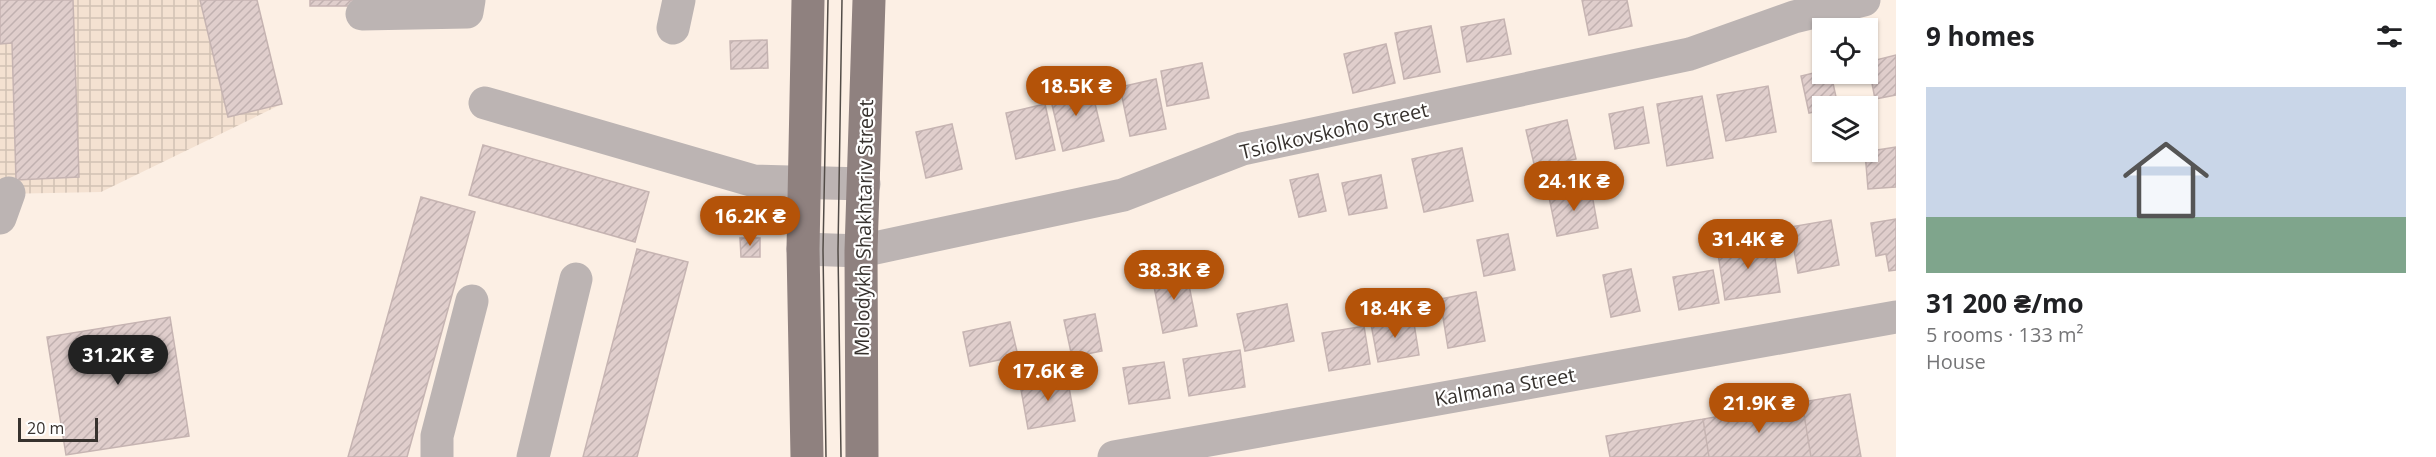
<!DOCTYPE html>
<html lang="en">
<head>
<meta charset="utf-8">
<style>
  body { margin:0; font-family:"Open Sans",sans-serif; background:#f2f2f2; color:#202124; height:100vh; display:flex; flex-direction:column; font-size:22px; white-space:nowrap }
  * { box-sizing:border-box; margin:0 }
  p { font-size:20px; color:#757577 }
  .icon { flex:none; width:33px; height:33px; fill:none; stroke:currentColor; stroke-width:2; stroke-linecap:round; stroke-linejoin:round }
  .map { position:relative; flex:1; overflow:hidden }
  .details { display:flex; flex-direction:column; background:#fff; width:540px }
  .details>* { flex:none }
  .controls { position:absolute; left:1812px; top:18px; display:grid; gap:12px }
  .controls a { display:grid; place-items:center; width:66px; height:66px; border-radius:0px; background:#fff; box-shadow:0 2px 4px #0004; font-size:30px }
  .scale { position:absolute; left:18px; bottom:15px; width:80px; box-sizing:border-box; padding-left:6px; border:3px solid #37322e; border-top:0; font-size:16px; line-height:21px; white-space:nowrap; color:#37322e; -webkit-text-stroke:4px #fff; paint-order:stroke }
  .price { position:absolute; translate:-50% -51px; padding:0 14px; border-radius:21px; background:#b45309; color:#fff; font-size:20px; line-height:39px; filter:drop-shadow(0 2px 3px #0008) }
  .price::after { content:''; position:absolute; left:50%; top:36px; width:18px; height:14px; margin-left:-9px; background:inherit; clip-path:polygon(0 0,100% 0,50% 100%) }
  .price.on { background:#222; color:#fff }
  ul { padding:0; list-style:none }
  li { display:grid; align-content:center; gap:12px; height:318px; padding:0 30px }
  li+li { border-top:2px solid #e0e0e0 }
  li span { display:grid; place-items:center; height:186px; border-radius:0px; color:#555 }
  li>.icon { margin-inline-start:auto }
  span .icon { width:108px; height:108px; fill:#fffc; stroke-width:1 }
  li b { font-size:26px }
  h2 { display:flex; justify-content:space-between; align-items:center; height:72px; padding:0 30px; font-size:26px }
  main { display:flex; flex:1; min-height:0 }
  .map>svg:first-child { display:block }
  .industrial { fill:url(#industrial-grid) }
  .building { fill:url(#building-hatch); stroke:#c6b4b2; stroke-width:1.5 }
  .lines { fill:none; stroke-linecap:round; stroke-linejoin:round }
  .minor { stroke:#bcb4b3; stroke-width:33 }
  .major { stroke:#8f817f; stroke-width:33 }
  .tram { stroke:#524c47; stroke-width:1.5 }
  .labels { text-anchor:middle; stroke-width:4.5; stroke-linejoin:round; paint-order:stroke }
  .street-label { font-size:20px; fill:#37322e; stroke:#fff }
</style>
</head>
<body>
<main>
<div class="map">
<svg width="1896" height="457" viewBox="0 0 1896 457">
  <defs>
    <pattern id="industrial-grid" width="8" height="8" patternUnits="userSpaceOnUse" patternTransform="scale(1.5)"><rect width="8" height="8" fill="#f4e1d1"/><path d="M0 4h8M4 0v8" fill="none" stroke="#d2c2b4"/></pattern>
    <pattern id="building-hatch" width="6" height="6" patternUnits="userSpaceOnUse" patternTransform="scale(1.5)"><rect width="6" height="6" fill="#e0cecc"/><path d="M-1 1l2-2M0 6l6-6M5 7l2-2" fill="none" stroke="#c1b1b0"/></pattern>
  </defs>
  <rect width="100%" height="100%" fill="#fcefe4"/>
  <path class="industrial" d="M0 0H257L282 104 101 192 0 194Z"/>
  <path class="building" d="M0 0H73L79 177 16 180 12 43 0 44Z
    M200 0H257L282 104 228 117Z
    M310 0H358V6H310Z
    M1582 0H1627L1632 26 1589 35Z
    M1504 19 1511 54 1467 62 1461 27Z
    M1431 26 1440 72 1404 79 1395 33Z
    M767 40 768 68 731 69 730 41Z
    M1386 44 1395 83 1353 93 1344 54Z
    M1896 55V95L1875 99 1868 62Z
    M1202 63 1209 98 1167 106 1161 71Z
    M1822 71V74H1831L1838 106H1822V110L1809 113 1801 76Z
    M1156 79 1166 129 1130 136 1120 87Z
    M1090 83 1104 141 1063 151 1049 92Z
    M1768 86 1776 132 1726 141 1717 95Z
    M1702 96 1713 158 1667 166 1657 104Z
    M1045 104 1055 150 1016 159 1006 113Z
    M1643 107 1649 143 1615 149 1609 114Z
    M1567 120 1576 159 1535 168 1526 130Z
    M952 124 962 169 926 178 916 132Z
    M483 145 649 192 635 242 469 195Z
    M1896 147V187L1868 189 1865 152Z
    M1462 148 1473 201 1424 212 1412 159Z
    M1318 174 1326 211 1299 217 1290 180Z
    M1381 175 1387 208 1349 215 1342 183Z
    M1591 189 1598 228 1557 236 1549 197Z
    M421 197 475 212 407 457H348Z
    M1896 219V270L1889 271 1886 254 1876 256 1871 223Z
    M1831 220 1839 265 1798 273 1790 227Z
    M1508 234 1515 270 1484 276 1477 240Z
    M740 238H760V257H741Z
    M1772 239 1780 292 1725 300 1717 247Z
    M637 249 688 262 637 457H583Z
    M1631 269 1640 311 1611 317 1603 275Z
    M1186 270 1197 326 1163 333 1152 276Z
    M1713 270 1719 303 1679 310 1673 277Z
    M1476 292 1485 341 1448 348 1440 299Z
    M1287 304 1294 341 1245 351 1237 314Z
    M1095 314 1102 351 1072 357 1064 320Z
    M170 317 189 436 66 455 47 337Z
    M1413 317 1419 355 1378 362 1371 324Z
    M1010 322 1018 356 970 366 963 332Z
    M1364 326 1370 364 1329 371 1322 333Z
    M1240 350 1245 387 1189 396 1183 359Z
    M1164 362 1170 398 1129 404 1123 368Z
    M1067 376 1075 421 1028 429 1020 384Z
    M1850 394 1861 457H1811L1802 402Z
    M1802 402 1811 457H1709L1703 419Z
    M1703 419 1709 457H1610L1606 436Z"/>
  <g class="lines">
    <path class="minor" d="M362 14 467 12 469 0
      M673 28 679 0
      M485 103 754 181 864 184
      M0 218 9 193
      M803 249 861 251 1123 195 1242 149 1690 54 1794 17 1864 0
      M437 457V436L472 301
      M533 457 576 279
      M1114 457 1896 317"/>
    <path class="major" d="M807 457 803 249 808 0
      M862 457 861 251 869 0"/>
    <path class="tram" d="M826 457 823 250 828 0
      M841 457 838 250 842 0"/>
  </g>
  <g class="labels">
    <g class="street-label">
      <text transform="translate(1334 131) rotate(-13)" y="7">Tsiolkovskoho Street</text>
      <text transform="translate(864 228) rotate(-89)" y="7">Molodykh Shakhtariv Street</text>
      <text transform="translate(1505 387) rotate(-10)" y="7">Kalmana Street</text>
    </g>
  </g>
</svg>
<div class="controls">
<a><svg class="icon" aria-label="locate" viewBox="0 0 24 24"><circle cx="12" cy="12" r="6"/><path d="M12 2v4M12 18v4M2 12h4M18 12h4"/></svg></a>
<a><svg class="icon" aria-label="layers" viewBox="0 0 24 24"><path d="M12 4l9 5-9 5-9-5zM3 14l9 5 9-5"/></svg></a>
</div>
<div class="scale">20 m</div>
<b class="price" style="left:1076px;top:117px">18.5K ₴</b>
<b class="price" style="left:1574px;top:212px">24.1K ₴</b>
<b class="price" style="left:750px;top:247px">16.2K ₴</b>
<b class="price" style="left:1748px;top:270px">31.4K ₴</b>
<b class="price" style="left:1174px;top:301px">38.3K ₴</b>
<b class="price" style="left:1395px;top:339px">18.4K ₴</b>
<b class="price on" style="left:118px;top:386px">31.2K ₴</b>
<b class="price" style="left:1048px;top:402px">17.6K ₴</b>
<b class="price" style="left:1759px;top:434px">21.9K ₴</b>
</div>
<section class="details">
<h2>9 homes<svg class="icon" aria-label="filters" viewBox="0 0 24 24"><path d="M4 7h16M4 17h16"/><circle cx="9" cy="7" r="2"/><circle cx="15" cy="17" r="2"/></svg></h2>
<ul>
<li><span style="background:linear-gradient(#c9d6e8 70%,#7fa58c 0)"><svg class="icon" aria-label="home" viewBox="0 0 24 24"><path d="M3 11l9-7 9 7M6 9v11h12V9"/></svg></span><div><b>31 200 ₴/mo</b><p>5 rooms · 133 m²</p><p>House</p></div></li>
</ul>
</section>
</main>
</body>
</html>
